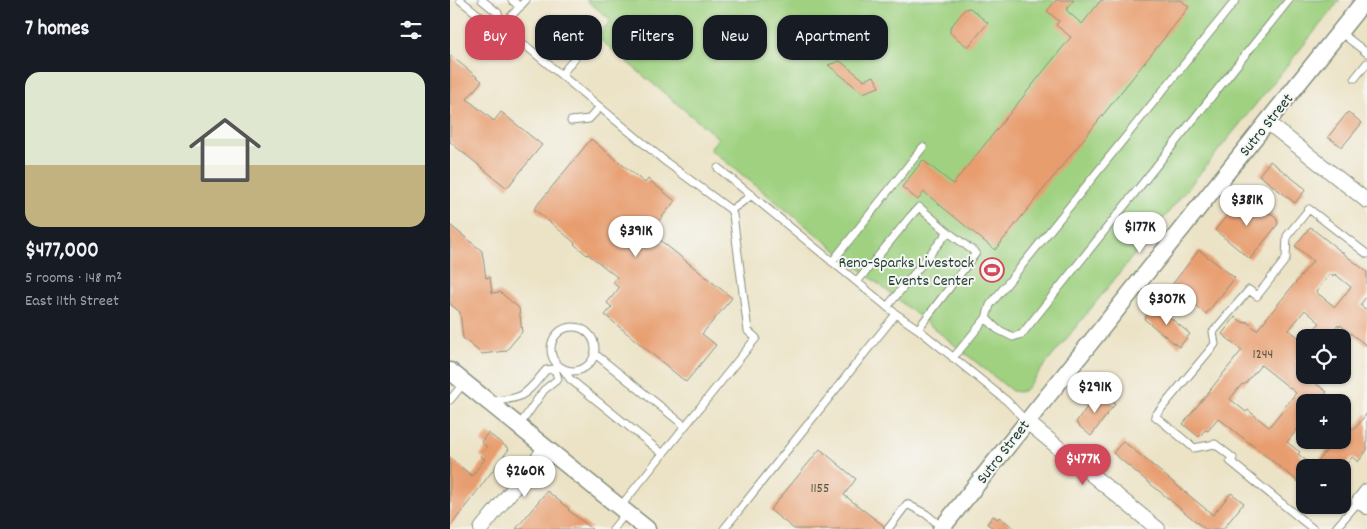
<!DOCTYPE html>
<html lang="en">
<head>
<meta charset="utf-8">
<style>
  body { margin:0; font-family:Dekko,sans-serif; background:#20242c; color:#f1f3f6; height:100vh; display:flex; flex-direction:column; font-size:19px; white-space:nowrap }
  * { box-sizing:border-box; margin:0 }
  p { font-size:16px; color:#9ea1a6 }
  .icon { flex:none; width:28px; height:28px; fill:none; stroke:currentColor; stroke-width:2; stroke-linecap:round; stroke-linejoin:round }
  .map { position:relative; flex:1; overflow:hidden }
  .side { display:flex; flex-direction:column; background:#171b24; width:450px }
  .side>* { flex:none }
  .top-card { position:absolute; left:15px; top:15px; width:475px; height:45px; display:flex; gap:10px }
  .controls { position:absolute; left:846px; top:329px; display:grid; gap:10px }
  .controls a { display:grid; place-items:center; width:55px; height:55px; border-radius:10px; background:#171b24; box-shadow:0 1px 4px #0004; font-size:25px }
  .price { position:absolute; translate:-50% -42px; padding:0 11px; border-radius:18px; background:#fff; color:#222; font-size:16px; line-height:32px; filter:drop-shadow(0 1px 2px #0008) }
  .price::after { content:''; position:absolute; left:50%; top:30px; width:15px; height:11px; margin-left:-8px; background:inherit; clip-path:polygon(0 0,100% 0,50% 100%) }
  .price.current { background:#d1495b; color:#fff }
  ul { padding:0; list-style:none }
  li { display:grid; align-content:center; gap:10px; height:265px; padding:0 25px }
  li+li { border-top:1px solid #363941 }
  li span { display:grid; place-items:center; height:155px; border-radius:15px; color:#555 }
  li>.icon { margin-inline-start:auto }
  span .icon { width:90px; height:90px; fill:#fffc; stroke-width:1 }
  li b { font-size:21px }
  h2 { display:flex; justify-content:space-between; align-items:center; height:60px; padding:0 25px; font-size:21px }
  .tag { padding:0 18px; border-radius:15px; background:#171b24; box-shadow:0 1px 4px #0004; font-size:18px; line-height:45px }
  .tag.current { background:#d1495b; color:#fff }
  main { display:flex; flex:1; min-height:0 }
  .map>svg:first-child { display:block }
  .green { fill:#9fd180; stroke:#5f875a }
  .building { fill:#e89d6e; fill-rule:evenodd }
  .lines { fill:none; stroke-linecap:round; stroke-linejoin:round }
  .service-casing { stroke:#86907d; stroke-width:9 }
  .minor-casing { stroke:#86907d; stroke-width:16 }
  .tertiary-casing { stroke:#86907d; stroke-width:19 }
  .service { stroke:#fff; stroke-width:7 }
  .minor { stroke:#fff; stroke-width:14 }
  .tertiary { stroke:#fff; stroke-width:16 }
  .labels { text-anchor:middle; stroke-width:4; stroke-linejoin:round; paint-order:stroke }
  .number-label { font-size:14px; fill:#515542 }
  .street-label { font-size:16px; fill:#1f3d34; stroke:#f6f6f2 }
  .poi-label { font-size:16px; fill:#1f3d34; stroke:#f6f6f2; text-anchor:end }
</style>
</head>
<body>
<main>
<section class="side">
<h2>7 homes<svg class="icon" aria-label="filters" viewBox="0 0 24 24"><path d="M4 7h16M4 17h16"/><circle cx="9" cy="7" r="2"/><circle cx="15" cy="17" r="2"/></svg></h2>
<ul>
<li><span style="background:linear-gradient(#dfe7d0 60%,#c2b280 0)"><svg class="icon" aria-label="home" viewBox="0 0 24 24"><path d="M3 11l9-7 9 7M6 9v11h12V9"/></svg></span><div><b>$477,000</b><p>5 rooms · 148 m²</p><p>East 11th Street</p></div></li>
</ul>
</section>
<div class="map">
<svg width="917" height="529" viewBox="0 0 917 529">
  <rect width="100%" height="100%" fill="#f6f6f2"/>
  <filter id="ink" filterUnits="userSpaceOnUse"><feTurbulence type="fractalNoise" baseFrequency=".02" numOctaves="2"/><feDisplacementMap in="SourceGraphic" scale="10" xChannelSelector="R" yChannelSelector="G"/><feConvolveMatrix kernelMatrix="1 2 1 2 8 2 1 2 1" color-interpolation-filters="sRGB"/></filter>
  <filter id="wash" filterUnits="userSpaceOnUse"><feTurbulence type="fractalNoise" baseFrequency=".0096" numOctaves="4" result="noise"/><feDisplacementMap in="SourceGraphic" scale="20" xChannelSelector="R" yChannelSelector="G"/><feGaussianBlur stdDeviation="1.12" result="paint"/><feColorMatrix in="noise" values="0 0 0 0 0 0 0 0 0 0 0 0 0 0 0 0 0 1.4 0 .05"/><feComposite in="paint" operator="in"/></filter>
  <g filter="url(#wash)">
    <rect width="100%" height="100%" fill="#ece3c6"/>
    <path class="green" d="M136 0H890L575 390 569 392 562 391 260 149 268 138 147 37 161 20Z"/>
    <g id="blocks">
      <path class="building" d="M606 0H624L616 10 632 24 651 0H731L739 7 545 250 474 192 468 200 452 187 473 160 503 184 621 37 606 25 609 21 597 11Z
        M520 8 538 23 518 47 500 33V28L515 9Z
        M0 55 32 81 17 99 44 121 51 112 92 145 57 188 0 142Z
        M390 61 414 80 424 76 429 87 413 93 378 65Z
        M898 112 912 123 892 147 878 137Z
        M141 139 195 183 198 179 225 201 200 232 282 298 252 334 266 345 236 382 155 315 162 307 157 303 169 288 163 283 167 277 138 254 137 255 124 244 125 243 84 209Z
        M820 161 856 189 845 203 809 175Z
        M794 195 817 213 822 214 826 217 828 224 800 259 765 230Z
        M0 225 32 251 36 278 40 277 42 293 50 292 69 308 72 332 56 351 32 354 13 338 10 312 0 304Z
        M860 227 917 272V296L910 305 917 310V346L890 325 889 327 887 325 877 338 865 328 870 323 855 310 839 330 855 342V345L844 360 848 363 846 366 854 372 855 375 877 392 869 402H855V420L837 442 850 452 848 454 864 467 884 440H892V421L904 430 917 413V450L908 462 902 457 894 468H855V487L768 418 758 431 755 430 749 437 733 424 792 350 772 334 785 317 794 323 796 321 807 330 863 261 845 246ZM880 274 883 276 885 274 901 287 885 307 866 292ZM811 365 846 393 819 427 798 410 796 412 780 399 792 384 794 385Z
        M749 250 785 278 756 314 721 286Z
        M705 305 740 334 729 347 694 319Z
        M650 392 665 404 641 436 628 425 626 422 643 399Z
        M38 433 59 449 0 527V458L22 476 35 459 30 456 37 447 31 442Z
        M673 441 763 515 781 493 794 503 773 529H755L663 453Z
        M370 449 406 479 394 495 434 526 433 529H344L320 510Z
        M97 491 113 504 119 509 118 510 142 529H66Z
        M543 516 548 519 549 517 566 529H541L542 527 537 524Z"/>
    </g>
  </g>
  <g filter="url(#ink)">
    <use href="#blocks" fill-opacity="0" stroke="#86907d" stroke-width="1"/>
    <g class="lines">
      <g class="service-casing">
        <path id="service" d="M10 0 40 24 52 26 216 162 281 210
          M32 0 48 13 52 26
          M62 0 70 7
          M890 32 917 53
          M32 51 52 26 76 0
          M111 75 128 54
          M905 78 917 63
          M121 121 139 119 150 107
          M268 168 446 314 468 329 557 401 576 421
          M382 262 473 147
          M407 282 460 217 469 207 498 232 437 307
          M536 318 547 329 563 337 572 334 839 0
          M101 349a22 22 0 1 1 44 0a22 22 0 1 1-44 0Z
          M468 329 526 253 498 232
          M145 354 235 426
          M503 358 536 318 540 305 786 0
          M113 369 120 379 213 454
          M0 400 14 383
          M41 401C75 399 75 395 96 370L105 369 108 365
          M69 426 94 390 108 379 105 369
          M170 507 306 338 298 331 283 215 281 210 302 195
          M163 529 176 513
          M274 529 446 314
          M438 529 457 504 476 514 492 527
          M863 529 780 461 783 458 765 444 744 448 705 416 765 344 763 332 799 290 807 296 836 259 837 236 859 209 917 254
          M885 529 909 501"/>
      </g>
      <g class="minor-casing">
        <path id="minor" d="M817 122 917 201
          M576 421 708 529
          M917 491 909 501 917 507
          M31 529 96 448"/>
      </g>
      <g class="tertiary-casing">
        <path id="tertiary" d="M0 371 197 529
          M491 529 915 0"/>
      </g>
      <use href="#service" class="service"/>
      <use href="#minor" class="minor"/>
      <use href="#tertiary" class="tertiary"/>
    </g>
  </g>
  <defs>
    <g id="stadium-ring" transform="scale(1.25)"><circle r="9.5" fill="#f6f6f2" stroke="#d1495b" stroke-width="1.5"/><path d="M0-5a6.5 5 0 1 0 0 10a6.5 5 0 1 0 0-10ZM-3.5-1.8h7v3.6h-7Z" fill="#d1495b"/></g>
  </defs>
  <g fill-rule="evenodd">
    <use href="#stadium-ring" x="542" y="270"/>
  </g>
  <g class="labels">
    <g class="number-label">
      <text x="813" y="358">1244</text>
      <text x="370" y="492">1155</text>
    </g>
    <g class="street-label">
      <text transform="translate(815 124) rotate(-51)" y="6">Sutro Street</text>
      <text transform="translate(552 451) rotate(-52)" y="6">Sutro Street</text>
    </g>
    <g class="poi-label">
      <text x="524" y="267">Reno-Sparks Livestock<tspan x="524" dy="18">Events Center</tspan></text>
    </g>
  </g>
</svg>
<div class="controls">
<a><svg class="icon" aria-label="locate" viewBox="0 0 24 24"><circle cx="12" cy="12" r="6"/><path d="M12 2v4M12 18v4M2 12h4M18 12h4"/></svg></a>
<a>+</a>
<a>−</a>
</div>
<b class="price" style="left:797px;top:227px">$381K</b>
<b class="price" style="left:690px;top:254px">$177K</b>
<b class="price" style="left:186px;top:258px">$391K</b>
<b class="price" style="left:717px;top:326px">$307K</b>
<b class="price" style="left:645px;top:414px">$291K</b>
<b class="price current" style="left:633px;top:486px">$477K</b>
<b class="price" style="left:75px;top:498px">$260K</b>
<div class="top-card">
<a class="tag current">Buy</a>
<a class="tag">Rent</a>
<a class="tag">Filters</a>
<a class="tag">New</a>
<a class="tag">Apartment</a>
</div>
</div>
</main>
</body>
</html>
